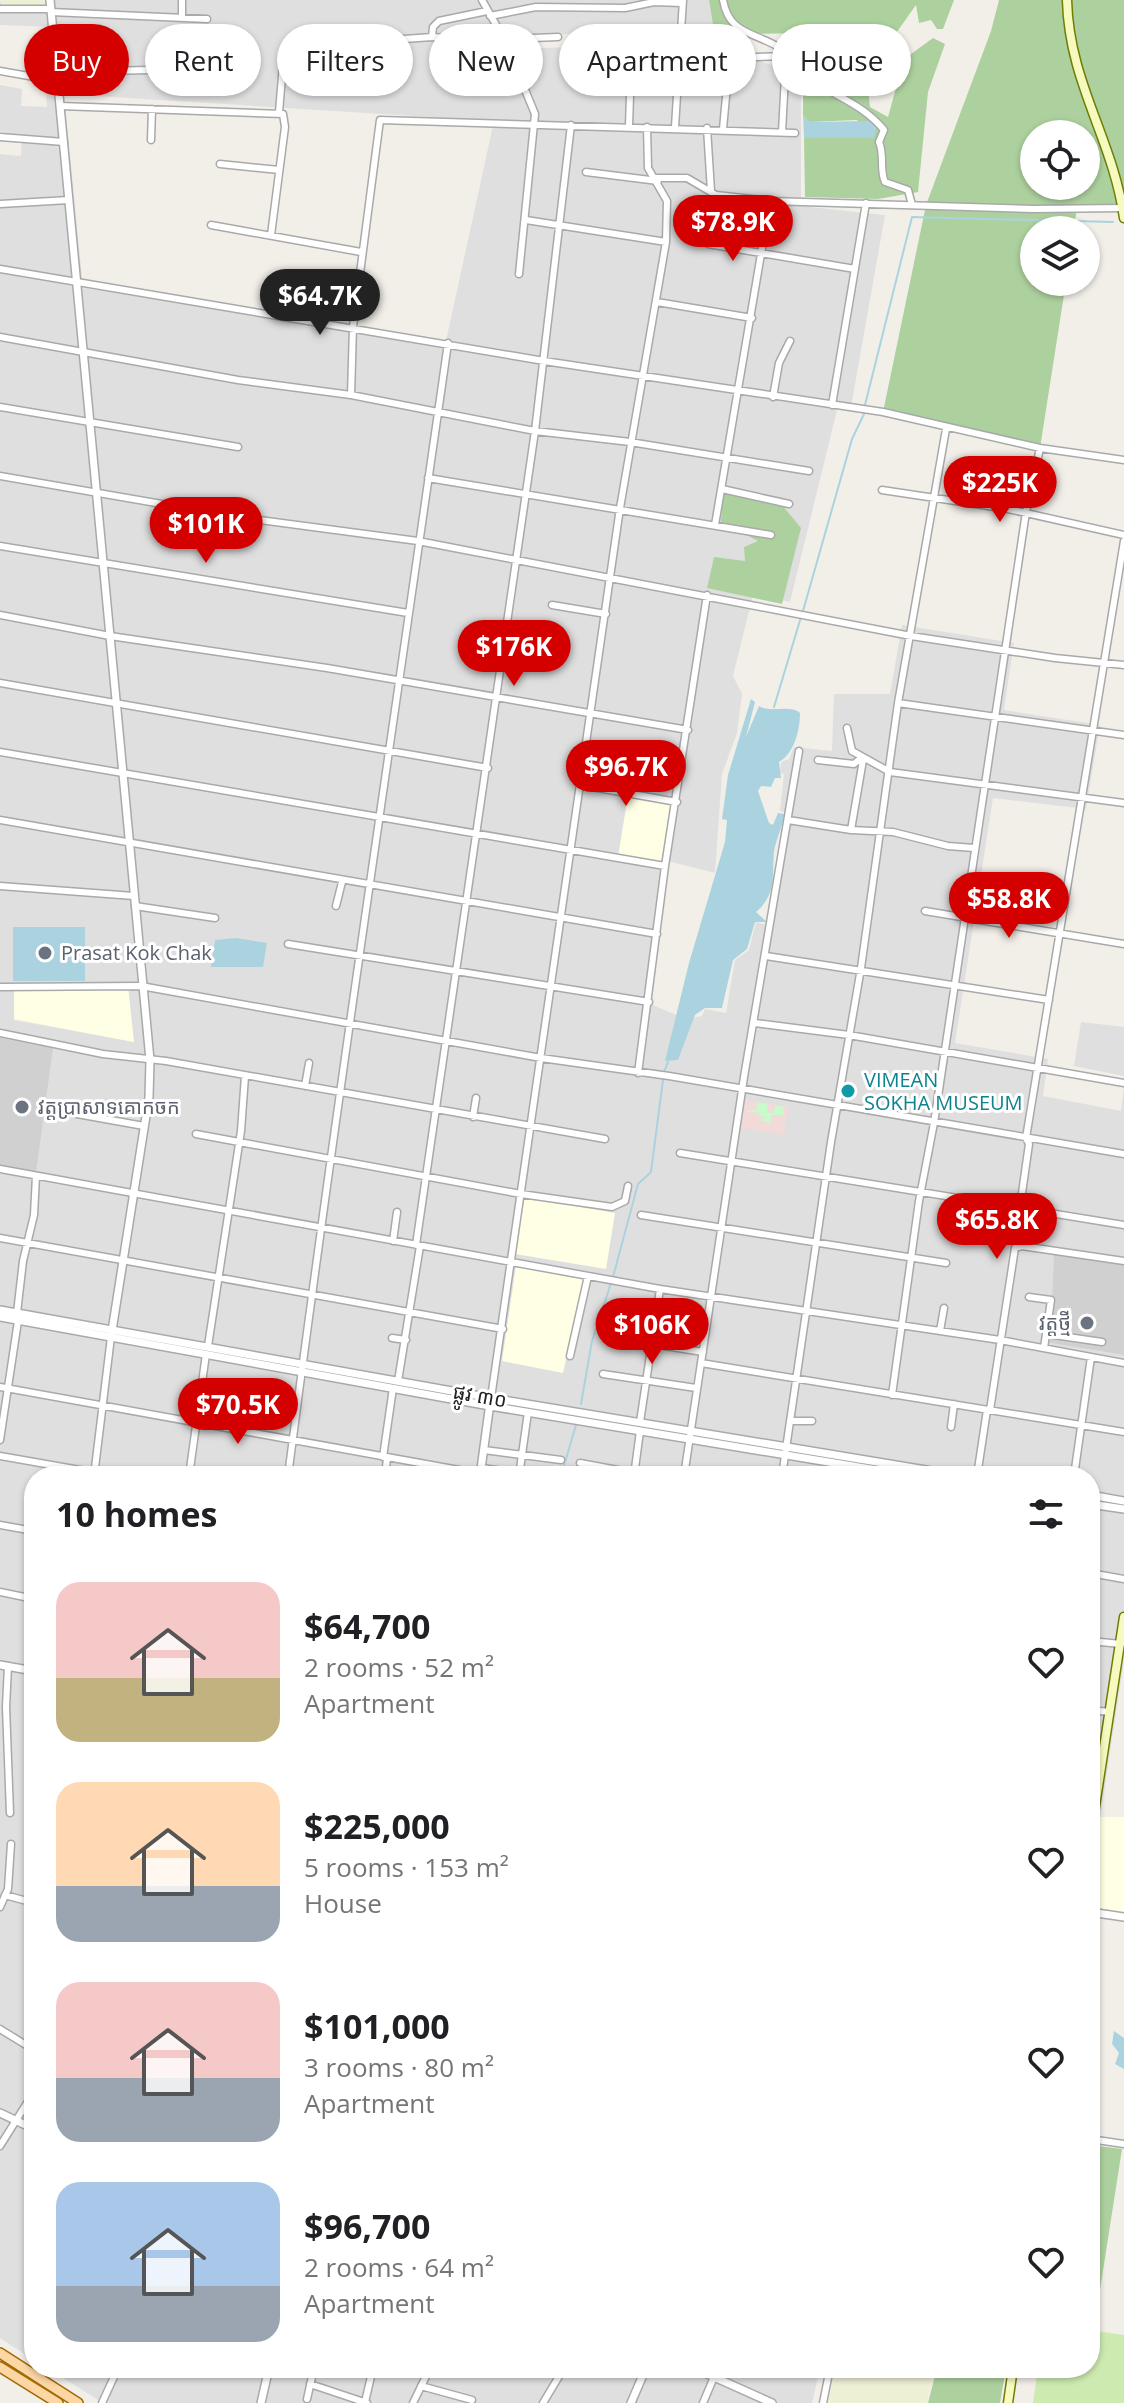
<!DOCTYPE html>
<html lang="en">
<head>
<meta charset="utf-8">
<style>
  body { margin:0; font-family:"Open Sans","Noto Sans Khmer",sans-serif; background:#f2f2f2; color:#202124; height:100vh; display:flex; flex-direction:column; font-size:30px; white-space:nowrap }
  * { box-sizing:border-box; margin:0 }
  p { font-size:26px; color:#757577 }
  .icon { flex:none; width:44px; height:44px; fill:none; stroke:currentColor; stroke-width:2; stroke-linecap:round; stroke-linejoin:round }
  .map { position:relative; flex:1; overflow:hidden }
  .side { position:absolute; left:24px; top:1466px; width:1076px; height:912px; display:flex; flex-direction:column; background:#fff; border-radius:32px; box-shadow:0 2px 6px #0004 }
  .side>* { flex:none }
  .guide { position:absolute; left:24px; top:24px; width:1076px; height:72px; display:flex; gap:16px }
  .buttons { position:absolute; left:1020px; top:120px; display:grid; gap:16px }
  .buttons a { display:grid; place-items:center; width:80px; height:80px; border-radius:50%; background:#fff; box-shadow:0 2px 6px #0004; font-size:40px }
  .price { position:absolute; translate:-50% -68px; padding:0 18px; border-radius:28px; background:#d40000; color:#fff; font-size:26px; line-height:52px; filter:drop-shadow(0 2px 4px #0008) }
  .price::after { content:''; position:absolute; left:50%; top:48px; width:24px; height:18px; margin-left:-12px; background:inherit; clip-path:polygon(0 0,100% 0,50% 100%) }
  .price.on { background:#222; color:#fff }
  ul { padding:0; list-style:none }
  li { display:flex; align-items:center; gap:24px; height:200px; padding:0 32px }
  li span { display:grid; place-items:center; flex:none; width:224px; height:160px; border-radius:24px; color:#555 }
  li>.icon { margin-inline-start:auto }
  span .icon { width:96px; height:96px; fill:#fffc; stroke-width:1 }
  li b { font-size:34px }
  h2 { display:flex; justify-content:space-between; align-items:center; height:96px; padding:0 32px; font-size:34px }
  .pill { padding:0 28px; border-radius:36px; background:#fff; box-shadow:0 2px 6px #0004; font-size:28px; line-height:72px }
  .pill.on { background:#d40000; color:#fff }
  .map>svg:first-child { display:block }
  .residential { fill:#e0dfdf; fill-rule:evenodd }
  .commercial { fill:#f2dad9 }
  .education { fill:#ffffe5 }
  .religious { fill:#d0d0d0 }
  .farmland { fill:#eef0d5 }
  .grass { fill:#cdebb0 }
  .forest { fill:#add19e; fill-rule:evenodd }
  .park { fill:#c8facc }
  .water { fill:#aad3df }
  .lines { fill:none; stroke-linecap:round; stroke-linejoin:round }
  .stream { stroke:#aad3df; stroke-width:2 }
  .minor-casing { stroke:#a9a9a9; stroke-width:9 }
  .tertiary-casing { stroke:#a9a9a9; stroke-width:10 }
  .secondary-casing { stroke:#707d05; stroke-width:11 }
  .primary-casing { stroke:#a06b00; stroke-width:12 }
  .minor { stroke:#fff; stroke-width:6 }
  .tertiary { stroke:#fff; stroke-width:7 }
  .secondary { stroke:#f7fabf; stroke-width:8 }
  .primary { stroke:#fcd6a4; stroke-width:9 }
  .worship-dot { fill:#6b7280; stroke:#fff; stroke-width:3 }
  .culture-dot { fill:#0f9aa8; stroke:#fff; stroke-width:3 }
  .labels { text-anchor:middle; stroke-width:6; stroke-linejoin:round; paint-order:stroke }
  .worship-label { font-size:20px; fill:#5b616d; stroke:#fff; text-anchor:start }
  .culture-label { font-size:20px; fill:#0d838f; stroke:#fff; text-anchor:start }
  .street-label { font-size:20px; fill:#222; stroke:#fff }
</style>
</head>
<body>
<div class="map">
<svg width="1124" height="2403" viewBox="0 0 1124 2403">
  <rect width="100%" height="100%" fill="#f2efe9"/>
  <path class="residential" d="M0 0 2 6 53 0H709L713 25 676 33 629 38 569 34 507 38 514 49 570 47 621 53 677 49 733 53 801 74V206L885 215 851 407 838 406 790 602 753 595 733 676 742 694 737 733 722 774 715 873 668 861 648 1003 686 1019 702 1016 705 1009 726 1013 735 960 749 950 756 922 773 927 788 813 780 811 784 774 780 773 781 762 789 759 794 747 832 751 834 694H890L902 625 1014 643 1004 710 1100 725 1086 809 993 798 955 1043 1048 1059 1043 1096 1121 1111 1124 1087V1265L1054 1253 1050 1343 1124 1355V1660L1090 1884V1476H34V2360L0 2338V154L21 156 22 139 0 131V85L22 89 21 106 47 107 45 74 24 71 26 55H59L56 27 0 25ZM64 94 494 121 446 341 83 288ZM15 990 134 1042 14 1020Z
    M1081 1022 1124 1027V1076L1074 1066Z
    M47 2368H820L812 2403H103Z"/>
  <path class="commercial" d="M746 1100 788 1107 784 1135 741 1128Z"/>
  <path class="education" d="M628 795 675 803 664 864 618 857Z
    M128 986 134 1042 14 1019V990Z
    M524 1197 615 1213 606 1269 515 1254Z
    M516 1266 584 1278 563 1373 502 1361Z
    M1100 1817H1124V1912L1090 1907Z"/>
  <path class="religious" d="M0 1038 53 1048 36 1172 0 1165Z
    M1054 1253 1124 1265V1355L1050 1343Z"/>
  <path class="farmland" d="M2 0H53L54 6 2 7Z
    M836 2368H935L926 2403H828Z"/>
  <path class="grass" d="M1090 2330 1124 2335V2403H1033L1038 2368H1090Z"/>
  <path class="forest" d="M709 0H954L943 29H937L931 20 919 23 916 5 894 36 815 39 808 33 748 34 739 25H713Z
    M999 0H1124V218L1123 208 1077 210 1073 230H1034V282H1066L1040 448 883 412 926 205 991 31ZM1034 134H1086V186H1034Z
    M933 38 945 44 928 92 918 192 878 199 805 197 804 138H874L857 120 809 122 803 115V52L865 60 870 107 888 117 904 59Z
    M723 492 782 505 801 528 782 604 707 588 714 557 745 561 744 547 758 541 721 522Z
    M1090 2145 1122 2149 1095 2322H1090Z
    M937 2368H1006L1000 2403H928Z"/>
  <path class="park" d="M758 1102 768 1104 767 1112 774 1113 775 1105 784 1107 783 1115H772L770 1123 759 1120 765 1118 759 1116 760 1113 745 1111 756 1110Z"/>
  <path class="water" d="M803 115 809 122 870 121 877 124 874 138H804Z
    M751 699 755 702 746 737 759 706C771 713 790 704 800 713 800 730 794 754 779 762L781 778H775L771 787 761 786 758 791 769 823 773 825 778 813 784 814C783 826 776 839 774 852 772 876 777 894 756 912L767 922H755L747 949 733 960 722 1008H705L695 1015 678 1060 665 1061 689 963 725 842 727 820 722 819 728 775Z
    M13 927H85V981H13Z
    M236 938 267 943 263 967H211L215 940Z
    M1114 2031 1124 2038V2069L1115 2064 1119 2053 1112 2044Z"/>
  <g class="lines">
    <path class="stream" d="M865 405 912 217 1113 222
      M803 611 852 439 864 414
      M774 707 801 617
      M664 1072 668 1062
      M613 1277 638 1184 651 1172 663 1080
      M581 1404 592 1341 611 1283
      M561 1476 576 1425"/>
    <g class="minor-casing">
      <path id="minor" d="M182 0V18
        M482 0 504 39 535 114 519 274
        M723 0C729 35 755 32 780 48 790 55 798 69 810 78 835 97 863 104 884 130L879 142C885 156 879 169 885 182L908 190 912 205
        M0 9H51
        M487 11 439 21 433 27 432 37 485 40 558 37
        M51 12 207 19
        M490 16 536 7 625 8 654 2 682 3
        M327 31 404 39 432 37
        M756 57 786 56V72
        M0 71 57 81
        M56 72 197 69
        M60 106 283 114 285 127 271 235
        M279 112 284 53
        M629 126 631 64
        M675 127 683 0
        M707 128 711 191
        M723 129 729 64
        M782 132 785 76 793 64
        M0 137 64 142
        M151 140 152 109
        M220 164 279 170
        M586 172 658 181
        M654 178H687L716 195 770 201 1033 209 1123 208
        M0 204 69 200
        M526 220 666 242
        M211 225 361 252
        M708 244 855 269
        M0 269 544 361 883 412 1040 448 1124 460
        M657 302 752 318
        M0 337 238 380 351 395 535 431 630 442 809 471
        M351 395 353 327 380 120 795 133
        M773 397 779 363 790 341
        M832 405 866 203
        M0 407 238 447
        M0 476 237 517 418 541 911 636 1055 658 1124 665
        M428 478 771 535
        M722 489 789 504
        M882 490 1008 509 1124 535
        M715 525 770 201
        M0 546 408 613
        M552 605 606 614
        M0 615 110 636 327 668 688 730
        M0 683 488 768
        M898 703 1124 735
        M847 728 852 751 890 772 1124 803
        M0 752 665 866
        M818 760 854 764 861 758
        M581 785 677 802
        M0 820 657 934
        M788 820 851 830 893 832 948 846 974 848
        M851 830 863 760
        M0 886 134 896
        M135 906 215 918
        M336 906 342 882
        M925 911 1124 944
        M288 944 649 1002
        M766 956 1049 1000
        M0 987 141 986 541 1058 669 1076 1124 1154
        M755 1023 849 1035 1124 1083
        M0 1033 103 1054 166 1061 605 1139
        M638 1073 665 866 707 595
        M305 1086 309 1063
        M49 1109 144 1126
        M473 1117 476 1098
        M196 1134 521 1194 612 1207 625 1201 628 1186
        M680 1153 1124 1225
        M0 1169 660 1289 1000 1340 1124 1363
        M1020 1207 1029 1144 1026 1138 1124 541
        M641 1215 946 1263
        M0 1238 503 1329
        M393 1241 397 1212
        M416 1245 535 431 571 125
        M1029 1297 1051 1300 1044 1348
        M17 1313 23 1261 34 1215 36 1176
        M940 1331 944 1308
        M1047 1334 1102 1342
        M608 1337 703 1352
        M392 1338 406 1340
        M208 1346 241 1131 245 1076
        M570 1356 588 1276
        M701 1363 1124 1432
        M603 1374 696 1388
        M398 1381 420 1246
        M0 1387 481 1474
        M892 1395 919 1201 934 1123 1026 512 1040 448
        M491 1398 620 508 666 242 667 201 648 168 647 127
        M990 1410 1015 1248 1022 1246 1124 1261
        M790 1421H812
        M640 1422 660 1289
        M951 1427 954 1404
        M0 1440 18 1321
        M484 1450 561 1460
        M0 1456 114 1476
        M383 1457 393 1388
        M580 1463 650 1476
        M482 1468 536 1476
        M94 1476 111 1337
        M189 1476 206 1354
        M288 1476C337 1098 394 721 448 343
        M385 1476 387 1458
        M519 1476 528 1412
        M634 1476 640 1431
        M684 1476 744 1077 799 751
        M782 1476 831 1142 861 968 898 703 946 429
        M977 1476 987 1410
        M1074 1476 1091 1357
        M0 1525 34 1531
        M1090 1573 1124 1579
        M0 1592 34 1599
        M1090 1641 1121 1644
        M8 1666 6 1707 10 1813
        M1090 1710 1110 1712
        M5 1895 34 1903
        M0 1907 8 1889 11 1844
        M0 2029 34 2050
        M1090 2139 1124 2144
        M0 2146 34 2092
        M310 2384 367 2403
        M421 2386 472 2400
        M307 2399 314 2368
        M365 2402 373 2368
        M102 2403 118 2368
        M413 2403 430 2368
        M543 2403 564 2368
        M703 2403 714 2377
        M823 2403 830 2368"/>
    </g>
    <g class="tertiary-casing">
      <path id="tertiary" d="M50 0 150 1060 149 1097 111 1337
        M0 1310 491 1398 962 1476
        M0 1317 490 1406 913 1476
        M480 1476 490 1403
        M1090 1495 1124 1501
        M1090 1504 1124 1509
        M0 1665 34 1671
        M1090 1912 1124 1917
        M0 2113 34 2129
        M694 2368 772 2403
        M261 2403 269 2368
        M631 2403 646 2368"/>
    </g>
    <g class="secondary-casing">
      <path id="secondary" d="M1067 0C1069 83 1113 139 1124 218
        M1090 1839 1124 1617
        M1008 2403 1013 2368"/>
    </g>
    <g class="primary-casing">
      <path id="primary" d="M0 2353 78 2403
        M0 2367 58 2403"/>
    </g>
    <use href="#minor" class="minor"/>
    <use href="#tertiary" class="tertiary"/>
    <use href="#secondary" class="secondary"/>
    <use href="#primary" class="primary"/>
  </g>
  <g class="worship-dot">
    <circle cx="45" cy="953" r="8"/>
    <circle cx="22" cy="1107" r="8"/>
    <circle cx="1087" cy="1323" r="8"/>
  </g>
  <circle class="culture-dot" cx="848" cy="1091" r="8"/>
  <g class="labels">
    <g class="worship-label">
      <text x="61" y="960">Prasat Kok Chak</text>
      <text x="38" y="1114">វត្តប្រាសាទគោកចក</text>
      <text x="1071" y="1330" text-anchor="end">វត្តថ្មី</text>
    </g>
    <g class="culture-label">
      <text x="864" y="1087">VIMEAN<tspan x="864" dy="23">SOKHA MUSEUM</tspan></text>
    </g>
    <g class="street-label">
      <text transform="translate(480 1396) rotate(10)" y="7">ផ្លូវ ៣០</text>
    </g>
  </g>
</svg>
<div class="buttons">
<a><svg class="icon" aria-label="locate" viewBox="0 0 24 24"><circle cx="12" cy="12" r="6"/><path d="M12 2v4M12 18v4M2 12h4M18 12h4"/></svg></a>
<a><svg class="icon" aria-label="layers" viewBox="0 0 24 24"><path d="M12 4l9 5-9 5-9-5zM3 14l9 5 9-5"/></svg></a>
</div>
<b class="price" style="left:733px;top:263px">$78.9K</b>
<b class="price on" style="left:320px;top:337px">$64.7K</b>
<b class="price" style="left:1000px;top:524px">$225K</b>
<b class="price" style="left:206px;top:565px">$101K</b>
<b class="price" style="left:514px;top:688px">$176K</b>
<b class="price" style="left:626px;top:808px">$96.7K</b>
<b class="price" style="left:1009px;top:940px">$58.8K</b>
<b class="price" style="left:997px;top:1261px">$65.8K</b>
<b class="price" style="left:652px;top:1366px">$106K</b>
<b class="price" style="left:238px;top:1446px">$70.5K</b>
<div class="guide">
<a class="pill on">Buy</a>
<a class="pill">Rent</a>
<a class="pill">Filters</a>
<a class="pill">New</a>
<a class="pill">Apartment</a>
<a class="pill">House</a>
</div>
<section class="side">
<h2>10 homes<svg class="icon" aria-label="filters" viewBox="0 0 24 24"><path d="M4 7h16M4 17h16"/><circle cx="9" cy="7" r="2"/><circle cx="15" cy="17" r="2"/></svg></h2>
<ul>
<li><span style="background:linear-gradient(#f6c9c9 60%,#c2b280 0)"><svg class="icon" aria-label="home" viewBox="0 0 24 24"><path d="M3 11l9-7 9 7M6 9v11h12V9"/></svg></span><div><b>$64,700</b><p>2 rooms · 52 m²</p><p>Apartment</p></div><svg class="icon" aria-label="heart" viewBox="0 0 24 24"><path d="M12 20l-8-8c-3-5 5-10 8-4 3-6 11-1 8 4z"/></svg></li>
<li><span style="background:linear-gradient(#ffd9b3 65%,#9aa5b1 0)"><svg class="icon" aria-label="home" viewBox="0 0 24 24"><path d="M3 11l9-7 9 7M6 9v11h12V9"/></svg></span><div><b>$225,000</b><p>5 rooms · 153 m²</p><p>House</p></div><svg class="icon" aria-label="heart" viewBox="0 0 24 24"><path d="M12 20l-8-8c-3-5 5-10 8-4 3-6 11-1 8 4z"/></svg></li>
<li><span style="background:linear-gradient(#f6c9c9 60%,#9aa5b1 0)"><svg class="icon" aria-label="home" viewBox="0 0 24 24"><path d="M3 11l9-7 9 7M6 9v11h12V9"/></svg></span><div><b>$101,000</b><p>3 rooms · 80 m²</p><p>Apartment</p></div><svg class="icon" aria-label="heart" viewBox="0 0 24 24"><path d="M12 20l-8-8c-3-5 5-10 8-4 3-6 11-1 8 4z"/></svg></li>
<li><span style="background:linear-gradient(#a9c7e8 65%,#9aa5b1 0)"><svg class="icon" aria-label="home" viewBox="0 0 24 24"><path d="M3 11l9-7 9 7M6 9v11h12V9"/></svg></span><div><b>$96,700</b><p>2 rooms · 64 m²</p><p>Apartment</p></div><svg class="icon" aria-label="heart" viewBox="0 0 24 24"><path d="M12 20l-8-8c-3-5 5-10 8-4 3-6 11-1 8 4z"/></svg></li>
</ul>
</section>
</div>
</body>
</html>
